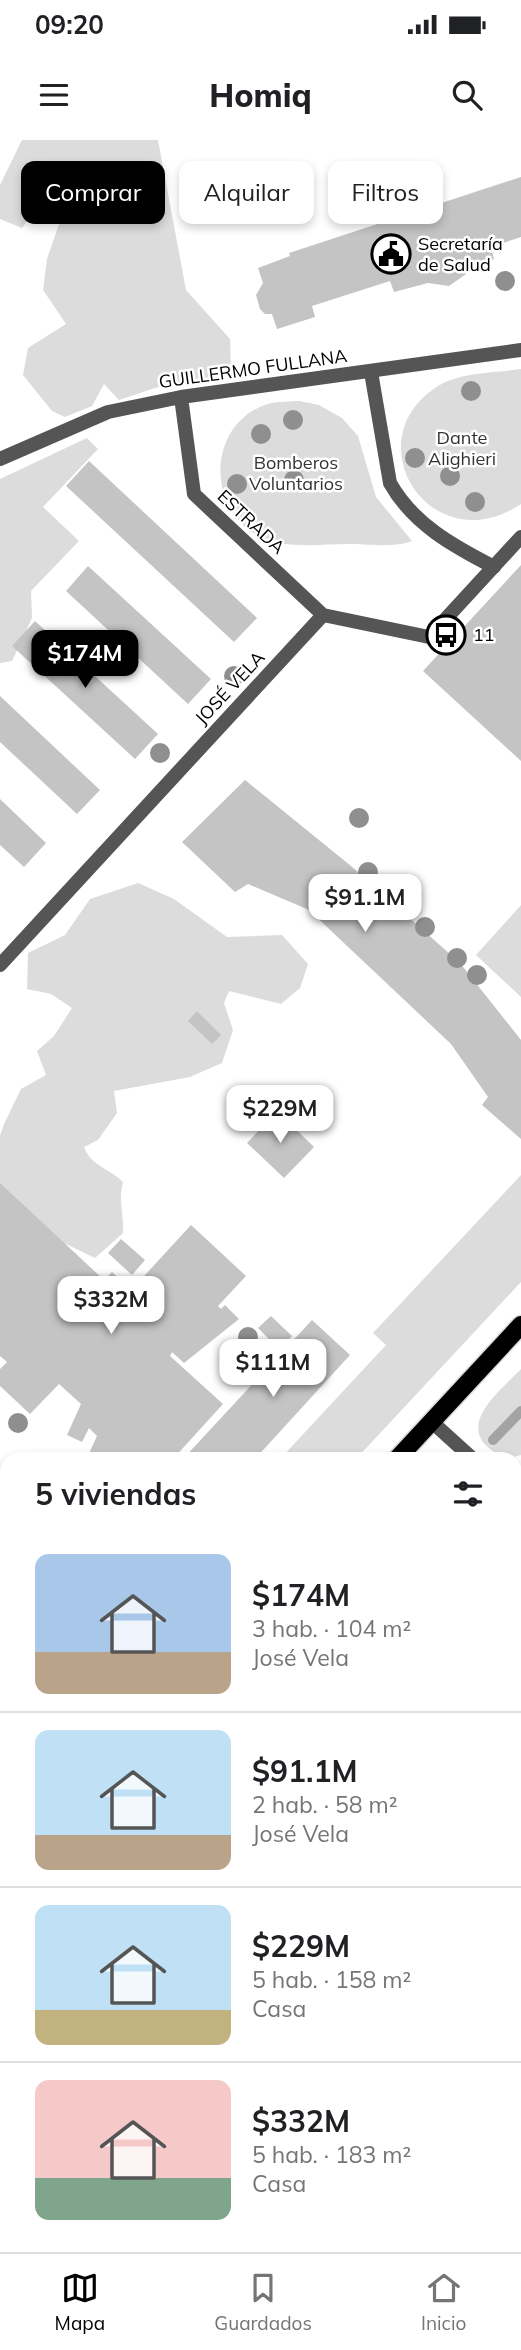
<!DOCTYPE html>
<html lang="es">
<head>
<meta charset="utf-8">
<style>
  body { margin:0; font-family:Mulish,sans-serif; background:#f2f2f2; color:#202124; height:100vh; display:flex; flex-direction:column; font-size:26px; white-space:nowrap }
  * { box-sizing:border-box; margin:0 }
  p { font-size:23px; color:#757577 }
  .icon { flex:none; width:38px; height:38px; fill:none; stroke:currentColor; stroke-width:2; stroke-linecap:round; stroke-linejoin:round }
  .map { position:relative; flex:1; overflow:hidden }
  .details { position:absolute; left:0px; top:1312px; width:522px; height:800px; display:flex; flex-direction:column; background:#fff; border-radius:21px 21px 0 0; box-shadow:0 4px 10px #0003 }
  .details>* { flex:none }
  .top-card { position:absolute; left:21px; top:21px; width:480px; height:63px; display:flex; gap:14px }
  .price { position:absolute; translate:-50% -60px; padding:0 16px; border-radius:14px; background:#fff; color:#222; font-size:23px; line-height:46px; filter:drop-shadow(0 2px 4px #0008) }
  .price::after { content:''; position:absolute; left:50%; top:42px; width:21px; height:16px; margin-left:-10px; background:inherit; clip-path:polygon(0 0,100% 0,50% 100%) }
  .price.current { background:#000; color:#fff }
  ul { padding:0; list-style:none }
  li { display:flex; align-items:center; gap:21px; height:175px; padding:0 35px }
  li+li { border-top:2px solid #e0e0e0 }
  li span { display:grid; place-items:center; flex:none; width:196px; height:140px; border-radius:14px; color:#555 }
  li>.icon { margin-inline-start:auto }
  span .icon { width:84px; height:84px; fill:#fffc; stroke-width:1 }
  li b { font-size:30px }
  h2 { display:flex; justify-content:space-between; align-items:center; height:84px; padding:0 35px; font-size:30px }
  .tag { padding:0 24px; border-radius:14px; background:#fff; box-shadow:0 4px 10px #0003; font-size:24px; line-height:63px }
  .tag.current { background:#000; color:#fff }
  .status { display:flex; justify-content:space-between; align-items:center; height:49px; padding:0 35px; background:#fff; direction:ltr }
  .status svg { height:19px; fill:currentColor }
  header { display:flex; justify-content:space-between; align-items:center; height:91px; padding:0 35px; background:#fff; font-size:32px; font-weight:800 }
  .dock { display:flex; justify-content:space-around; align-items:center; height:98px; border-top:2px solid #e0e0e0; background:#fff; font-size:19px; color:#757577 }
  .dock a { display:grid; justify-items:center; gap:4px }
  .dock .current { color:#000 }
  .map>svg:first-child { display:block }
  .green { fill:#dcdcdc }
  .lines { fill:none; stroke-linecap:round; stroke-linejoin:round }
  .stream { stroke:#a3a3a3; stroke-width:10 }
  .building { fill:#c4c4c4 }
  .primary-casing { stroke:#dbdbdb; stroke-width:21 }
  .lane { stroke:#555; stroke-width:14 }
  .street { stroke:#555; stroke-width:14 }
  .primary { stroke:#000; stroke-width:18 }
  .tree { fill:#8f8f8f }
  .labels { text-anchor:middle; stroke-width:5; stroke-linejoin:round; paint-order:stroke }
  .poi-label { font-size:18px; fill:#000; stroke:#fff; text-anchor:start }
  .street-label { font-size:18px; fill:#000; stroke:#fff }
  .park-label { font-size:18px; fill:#333; stroke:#fff }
</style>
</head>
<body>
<div class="status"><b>09:20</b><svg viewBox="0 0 49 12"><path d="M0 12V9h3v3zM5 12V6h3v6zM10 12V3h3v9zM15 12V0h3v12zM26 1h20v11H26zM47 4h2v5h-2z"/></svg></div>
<header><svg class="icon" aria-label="menu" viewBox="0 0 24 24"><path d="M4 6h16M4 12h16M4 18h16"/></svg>Homiq<svg class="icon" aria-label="search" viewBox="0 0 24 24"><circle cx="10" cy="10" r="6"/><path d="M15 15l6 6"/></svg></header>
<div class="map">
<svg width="521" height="2112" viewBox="0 0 521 2112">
  <rect width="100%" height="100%" fill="#fff"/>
  <path class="green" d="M22 0H158L186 150 230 199 231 231 196 242 161 246 119 260 104 244 92 266 65 277 52 271 23 235 28 208 66 184 43 150 47 119 69 55 34 72 22 88 0 79V45Z
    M521 229V364C431 424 352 300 438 246 460 232 495 233 521 229Z
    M299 261 319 265 342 278 358 296 376 357 412 401C395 408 366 404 348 404 321 404 289 409 263 398 208 375 205 290 262 266 273 261 287 262 299 261Z
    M87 298 98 309 43 367 79 401 31 451 32 478 12 521 0 523V339Z
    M138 743 174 759 227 797 282 795 308 824 300 848 281 864 229 851 224 863 233 890 222 923 190 937 114 951 117 973 98 1000 84 1007C92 1027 109 1028 123 1042 118 1061 124 1074 123 1093L95 1118 37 1090 0 1048V996L4 984 21 949 46 935 37 911 54 896 72 868 51 854 27 849 28 813 65 795 90 759Z
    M521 765V857L476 815Z
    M521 1035V1142L356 1319H280L386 1205 373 1193Z
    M521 1229V1315C510 1319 499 1316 490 1309 457 1283 502 1249 521 1229Z
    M7 1780V1854L0 1861V1787Z"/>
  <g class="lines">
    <path class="stream" d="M493 1300 521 1271
      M0 1831 7 1823"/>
  </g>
  <path class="building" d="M521 37V97L491 107 494 119 465 131 466 134 449 146 428 143 394 152 390 141 312 166 315 177 277 189 272 174H265L260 169 256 155 263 143 258 128 290 116 289 113Z
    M89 321 257 478 234 502 66 346Z
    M521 425V621L423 531Z
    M88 426 211 539 188 564 66 451Z
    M35 481 158 594 135 619 12 506Z
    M0 556 100 650 77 674 0 602Z
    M245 640 351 726 460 823 521 900V999L482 965 488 957 451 904 309 770 248 744 235 752 182 702Z
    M0 659 46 703 24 727 0 705Z
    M197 871 221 895 212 904 188 881Z
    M277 971 314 1007 284 1038 247 1003Z
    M0 1043 104 1140 112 1132 140 1157 143 1155 134 1147 191 1085 246 1136 218 1166 221 1169 225 1165 239 1179 184 1223 172 1212 170 1216 223 1264 172 1320H124L119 1315 117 1320H86L97 1296 89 1288 82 1302 67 1295 81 1264 59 1244 30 1274 0 1246V1229L7 1222 0 1216Z
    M121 1099 145 1120 132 1135 108 1113Z
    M271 1176 292 1196 279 1209 258 1188Z
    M312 1180 350 1215 254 1320H182Z
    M0 1524 7 1530V1543L0 1550Z
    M5 1568 7 1595 0 1602V1573Z
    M0 1605 7 1612V1638L0 1645Z
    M521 1624V1796L514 1790V1631Z
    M7 2024V2081L0 2089V2032Z
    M9 2105H46L50 2109 46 2112H16Z
    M225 2105H277L285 2112H232Z
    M387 2105H495L489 2112 473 2110 381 2112Z"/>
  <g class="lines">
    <g class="primary-casing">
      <path id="primary" d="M396 1320 521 1185
        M0 1746 7 1738"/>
    </g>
    <path class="lane" d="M371 232 390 343C413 384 453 406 494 427"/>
    <path class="street" d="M181 257 194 354 323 475
      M0 319 108 272 181 257 521 210
      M323 475 429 497 521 397
      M0 825 323 475
      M431 1281 474 1320
      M514 1362 521 1370
      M514 1404 521 1397
      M0 1478 7 1484
      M0 1960 7 1953
      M514 1967 521 1973
      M333 2112 340 2105"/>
    <use href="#primary" class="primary"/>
  </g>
  <g class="tree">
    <circle cx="505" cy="141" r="10"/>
    <circle cx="471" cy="251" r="10"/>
    <circle cx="293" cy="280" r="10"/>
    <circle cx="261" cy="294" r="10"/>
    <circle cx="415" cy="318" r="10"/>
    <circle cx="450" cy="336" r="10"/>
    <circle cx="294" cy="340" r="10"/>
    <circle cx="237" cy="344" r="10"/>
    <circle cx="475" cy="362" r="10"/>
    <circle cx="234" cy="536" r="10"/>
    <circle cx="160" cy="613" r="10"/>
    <circle cx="359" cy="678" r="10"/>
    <circle cx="368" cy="732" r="10"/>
    <circle cx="387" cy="748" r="10"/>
    <circle cx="405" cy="766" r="10"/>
    <circle cx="425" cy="787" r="10"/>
    <circle cx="457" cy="818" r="10"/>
    <circle cx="477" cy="835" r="10"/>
    <circle cx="248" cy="1197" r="10"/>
    <circle cx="18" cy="1283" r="10"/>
  </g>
  <defs>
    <g id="civic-ring" transform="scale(2.0125)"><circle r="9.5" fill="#fff" stroke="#000" stroke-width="1.5"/><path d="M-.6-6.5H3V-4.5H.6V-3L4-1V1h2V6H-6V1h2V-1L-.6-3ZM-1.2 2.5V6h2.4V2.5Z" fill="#000"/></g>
    <g id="bus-ring" transform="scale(2.0125)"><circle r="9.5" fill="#fff" stroke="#000" stroke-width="1.5"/><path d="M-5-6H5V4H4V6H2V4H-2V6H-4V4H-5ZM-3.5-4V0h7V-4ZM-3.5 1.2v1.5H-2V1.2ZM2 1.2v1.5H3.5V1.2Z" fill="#000"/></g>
  </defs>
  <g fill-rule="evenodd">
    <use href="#civic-ring" x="391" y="114"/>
    <use href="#bus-ring" x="446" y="495"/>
  </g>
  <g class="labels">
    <g class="poi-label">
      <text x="418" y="110">Secretaría<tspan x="418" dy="21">de Salud</tspan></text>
      <text x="473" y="501">11</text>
    </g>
    <g class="street-label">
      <text transform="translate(253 229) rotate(-8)" y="6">GUILLERMO FULLANA</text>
      <text transform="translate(251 382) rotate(43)" y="6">ESTRADA</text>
      <text transform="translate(230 548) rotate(-47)" y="6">JOSÉ VELA</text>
    </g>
    <g class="park-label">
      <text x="462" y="304">Dante<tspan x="462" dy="21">Alighieri</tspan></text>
      <text x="296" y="329">Bomberos<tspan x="296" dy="21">Voluntarios</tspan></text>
    </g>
  </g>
</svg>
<b class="price current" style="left:85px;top:550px">$174M</b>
<b class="price" style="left:365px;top:794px">$91.1M</b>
<b class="price" style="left:280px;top:1005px">$229M</b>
<b class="price" style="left:111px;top:1196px">$332M</b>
<b class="price" style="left:273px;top:1259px">$111M</b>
<div class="top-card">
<a class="tag current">Comprar</a>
<a class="tag">Alquilar</a>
<a class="tag">Filtros</a>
</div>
<section class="details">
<h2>5 viviendas<svg class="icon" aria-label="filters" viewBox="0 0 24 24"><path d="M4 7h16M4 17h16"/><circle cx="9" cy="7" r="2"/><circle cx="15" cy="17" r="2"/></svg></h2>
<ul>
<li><span style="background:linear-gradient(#a9c7e8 70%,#b9a48a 0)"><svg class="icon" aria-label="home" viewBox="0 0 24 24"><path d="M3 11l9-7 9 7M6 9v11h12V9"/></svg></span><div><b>$174M</b><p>3 hab. · 104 m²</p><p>José Vela</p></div></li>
<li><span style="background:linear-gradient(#bfe0f5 75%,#b9a48a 0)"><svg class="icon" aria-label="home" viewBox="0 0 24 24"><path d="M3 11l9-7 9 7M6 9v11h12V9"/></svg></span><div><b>$91.1M</b><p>2 hab. · 58 m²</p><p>José Vela</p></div></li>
<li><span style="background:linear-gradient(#bfe0f5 75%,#c2b280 0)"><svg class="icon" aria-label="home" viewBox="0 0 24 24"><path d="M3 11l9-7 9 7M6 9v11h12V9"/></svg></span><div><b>$229M</b><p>5 hab. · 158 m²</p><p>Casa</p></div></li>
<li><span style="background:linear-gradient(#f6c9c9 70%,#7fa58c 0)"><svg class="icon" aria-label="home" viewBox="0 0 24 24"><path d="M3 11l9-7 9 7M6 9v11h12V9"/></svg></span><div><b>$332M</b><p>5 hab. · 183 m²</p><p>Casa</p></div></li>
</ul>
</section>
</div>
<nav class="dock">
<a class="current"><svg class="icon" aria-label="map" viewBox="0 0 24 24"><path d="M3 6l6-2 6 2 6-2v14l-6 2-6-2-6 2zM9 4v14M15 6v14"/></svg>Mapa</a>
<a><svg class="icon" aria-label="saved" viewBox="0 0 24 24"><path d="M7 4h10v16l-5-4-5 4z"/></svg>Guardados</a>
<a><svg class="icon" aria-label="home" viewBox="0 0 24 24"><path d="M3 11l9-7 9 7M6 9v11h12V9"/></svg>Inicio</a>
</nav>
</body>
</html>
